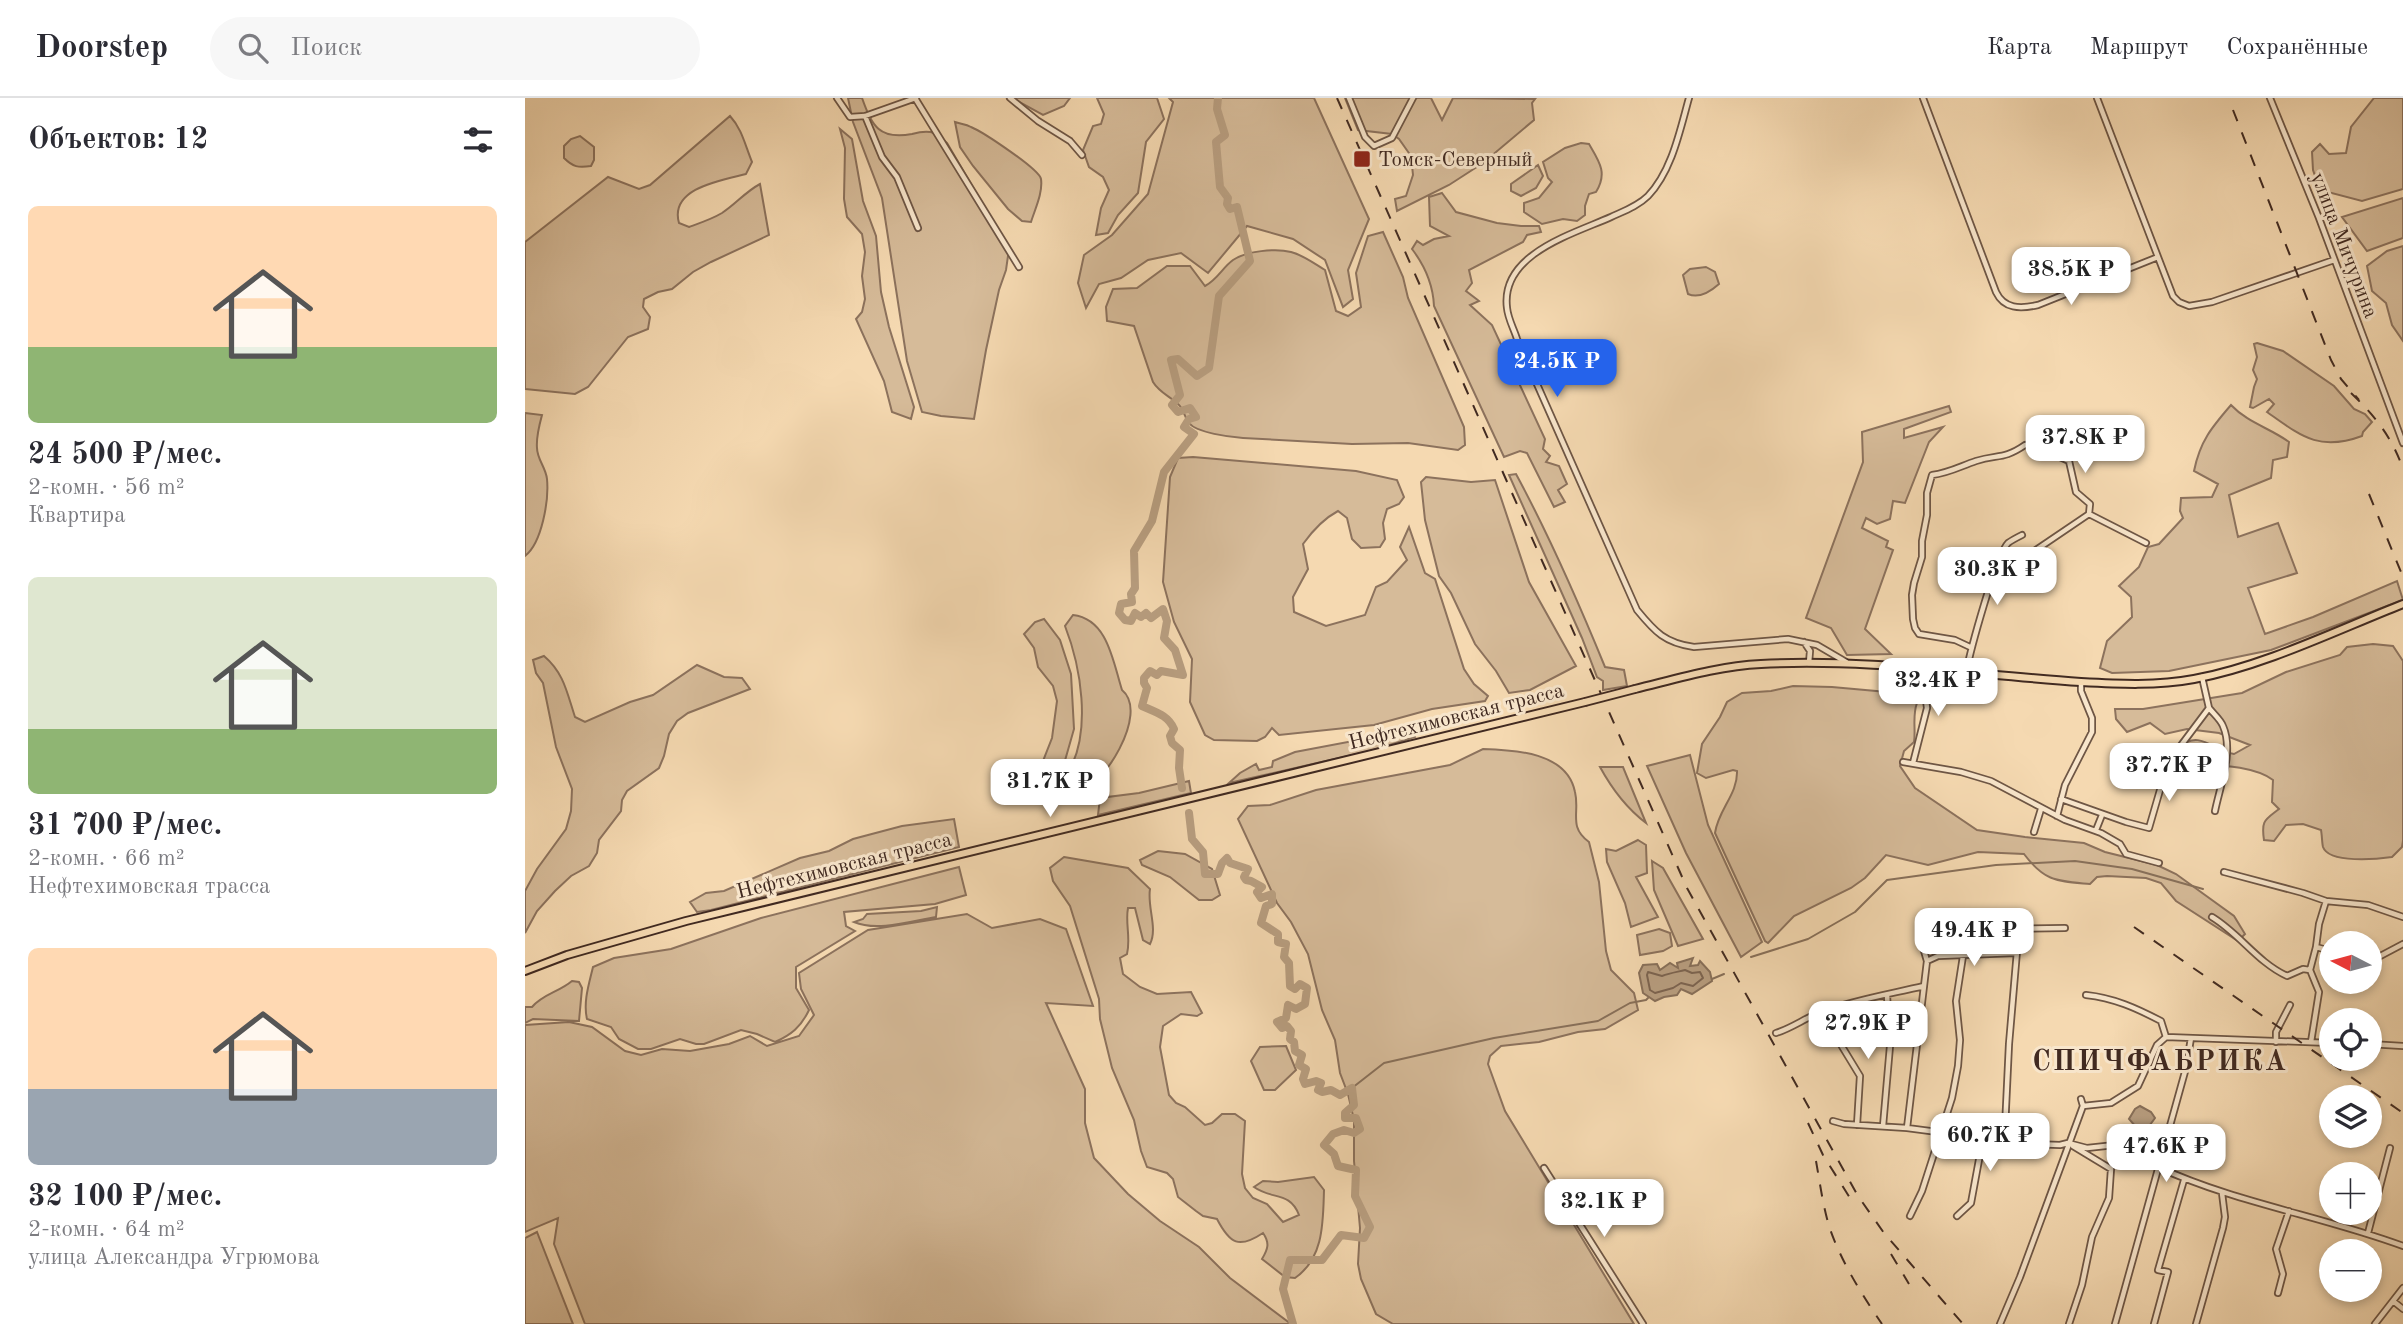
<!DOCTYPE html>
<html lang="ru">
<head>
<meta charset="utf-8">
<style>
  body { margin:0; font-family:"Old Standard TT",serif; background:#f7f7f7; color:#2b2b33; height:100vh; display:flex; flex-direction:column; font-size:26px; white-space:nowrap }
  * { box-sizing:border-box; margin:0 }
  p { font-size:23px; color:#7c7c81 }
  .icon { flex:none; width:38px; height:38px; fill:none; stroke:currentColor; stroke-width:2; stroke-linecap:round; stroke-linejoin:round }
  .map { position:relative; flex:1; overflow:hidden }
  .side { display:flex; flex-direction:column; background:#fff; width:525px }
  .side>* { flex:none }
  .needle { width:46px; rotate:276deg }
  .fabs { position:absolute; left:1794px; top:833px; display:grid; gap:14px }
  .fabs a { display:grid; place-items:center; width:63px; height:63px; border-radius:50%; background:#fff; box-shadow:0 4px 10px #0003; font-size:35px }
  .price { position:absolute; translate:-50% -60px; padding:0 16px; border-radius:14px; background:#fff; color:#222; font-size:23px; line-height:46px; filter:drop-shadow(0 2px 4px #0008) }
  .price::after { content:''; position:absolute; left:50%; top:42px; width:21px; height:16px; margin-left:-10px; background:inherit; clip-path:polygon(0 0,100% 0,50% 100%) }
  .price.current { background:#2563eb; color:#fff }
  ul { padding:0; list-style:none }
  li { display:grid; align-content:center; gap:14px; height:371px; padding:0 28px }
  li span { display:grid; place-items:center; height:217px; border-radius:10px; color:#555 }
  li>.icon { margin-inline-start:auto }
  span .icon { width:126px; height:126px; fill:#fffc; stroke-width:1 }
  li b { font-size:30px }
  h2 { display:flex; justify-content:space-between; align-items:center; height:84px; padding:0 28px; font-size:30px }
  header { display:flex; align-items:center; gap:42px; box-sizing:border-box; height:98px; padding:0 35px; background:#fff; border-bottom:2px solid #e1e1e2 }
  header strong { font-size:33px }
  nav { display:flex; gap:38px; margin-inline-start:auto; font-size:24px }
  .search { width:490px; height:63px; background:#f7f7f7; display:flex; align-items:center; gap:18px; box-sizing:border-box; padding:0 24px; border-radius:38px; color:#7c7c81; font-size:26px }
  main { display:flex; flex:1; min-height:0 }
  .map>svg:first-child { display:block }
  .green { fill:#d6bb99; stroke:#8c725d; stroke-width:2 }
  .water { fill:#b89e80; stroke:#88705a; stroke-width:2 }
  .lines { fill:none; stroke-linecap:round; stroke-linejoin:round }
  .shore { stroke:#7c6450; stroke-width:2 }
  .stream { stroke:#88705a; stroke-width:2 }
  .river { stroke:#b89e80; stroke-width:8 }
  .minor-casing { stroke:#6e5645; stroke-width:8 }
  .major-casing { stroke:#412a21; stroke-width:10 }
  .minor { stroke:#f8e6cc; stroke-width:4.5 }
  .major { stroke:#f5d9b1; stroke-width:6 }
  .rail { stroke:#412a21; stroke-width:2; stroke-dasharray:12 12; stroke-linecap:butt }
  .major-bridge-casing { stroke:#412a21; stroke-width:10; stroke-linecap:butt }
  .major-bridge { stroke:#f5d9b1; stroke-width:6 }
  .poi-dot { fill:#8f2418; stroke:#f8e6cc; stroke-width:2.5 }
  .labels { text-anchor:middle; stroke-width:6; stroke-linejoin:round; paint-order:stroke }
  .poi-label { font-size:21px; fill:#412a21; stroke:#f8e6cc; text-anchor:start }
  .street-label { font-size:21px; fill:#412a21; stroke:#f8e6cc }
  .district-label { font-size:28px; font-weight:bold; letter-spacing:2px; fill:#412a21; stroke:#f8e6cc }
</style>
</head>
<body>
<header>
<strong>Doorstep</strong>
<div class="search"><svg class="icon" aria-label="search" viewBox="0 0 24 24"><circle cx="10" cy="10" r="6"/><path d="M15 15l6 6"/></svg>Поиск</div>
<nav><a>Карта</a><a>Маршрут</a><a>Сохранённые</a></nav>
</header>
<main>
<section class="side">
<h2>Объектов: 12<svg class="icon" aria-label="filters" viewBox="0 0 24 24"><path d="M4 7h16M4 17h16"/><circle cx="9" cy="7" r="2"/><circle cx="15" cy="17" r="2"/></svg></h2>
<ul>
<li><span style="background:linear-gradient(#ffd9b3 65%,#8fb573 0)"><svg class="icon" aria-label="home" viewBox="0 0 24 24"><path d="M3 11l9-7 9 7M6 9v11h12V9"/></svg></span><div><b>24 500 ₽/мес.</b><p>2-комн. · 56 m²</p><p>Квартира</p></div></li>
<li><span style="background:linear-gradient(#dfe7d0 70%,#8fb573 0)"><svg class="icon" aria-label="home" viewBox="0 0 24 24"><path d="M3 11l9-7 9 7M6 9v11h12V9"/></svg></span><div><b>31 700 ₽/мес.</b><p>2-комн. · 66 m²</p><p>Нефтехимовская трасса</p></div></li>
<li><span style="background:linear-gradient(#ffd9b3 65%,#9aa5b1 0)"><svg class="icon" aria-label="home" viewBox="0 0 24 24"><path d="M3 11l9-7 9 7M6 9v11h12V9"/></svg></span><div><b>32 100 ₽/мес.</b><p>2-комн. · 64 m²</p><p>улица Александра Угрюмова</p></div></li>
</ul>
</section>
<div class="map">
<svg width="1878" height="1226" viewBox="0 0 1878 1226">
  <rect width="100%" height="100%" fill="#f5d9b1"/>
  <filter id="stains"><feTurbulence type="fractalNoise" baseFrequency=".00286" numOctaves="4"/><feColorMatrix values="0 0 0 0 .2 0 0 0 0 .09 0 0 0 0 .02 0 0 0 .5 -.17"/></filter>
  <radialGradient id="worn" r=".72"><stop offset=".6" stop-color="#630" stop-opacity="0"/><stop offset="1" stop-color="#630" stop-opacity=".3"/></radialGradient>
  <path class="green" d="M323 0H337C347 28 354 42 387 36 394 34 402 32 409 35 413 37 418 42 422 45L484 151 481 172 474 192 461 252 449 321 416 318 397 314 382 263 357 100 328 24Z
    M487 0H545L539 8 518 17Z
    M572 0H632L639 21 621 44 613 95 593 117 583 135 571 137 576 110 584 92 578 79 564 69 558 52 568 28 576 26 579 16Z
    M644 0H789L844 121 823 172 828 201 818 209 800 162 768 141 722 128 683 175 656 155 623 162 596 180 574 186 561 210 553 185 559 157 587 137 623 96 648 4Z
    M820 0H906L917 22 928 0 1010 1 1007 5 1009 22 958 65 924 87 872 113 870 101 881 98 888 77 886 58 874 41 867 36 833 32Z
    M1849 0H1878V91L1837 103 1795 92 1788 72 1787 54 1795 46 1804 56 1821 55 1826 29Z
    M205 18C217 31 220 47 227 64L221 76C197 82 144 90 154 125L164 129C175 125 187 121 197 115 211 106 220 94 235 86L244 137 186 164 168 174 147 191 133 194 119 201 118 209 125 219 123 231 103 239 63 289 50 296 0 291V144L83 79 114 91 125 87Z
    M430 24C436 26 441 26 446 29 458 34 514 71 516 81 518 95 510 111 506 124L497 123 483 111 448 68 435 49Z
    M315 31 327 41 338 103 351 138 356 194 364 229 389 309 386 321 367 314 359 283 331 221 337 214 340 201 337 178 340 154 337 136 322 119 319 101 320 50Z
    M55 38 69 49V62L66 68C53 70 48 69 39 60V48L46 41Z
    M1056 45 1064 46C1074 63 1083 75 1071 94L1064 96 1060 108V117L1052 123 1038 121 1017 126 999 114V105L1014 100 1027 84 1023 80 1018 64 1040 50Z
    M1013 67 1018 78 1011 90 996 98 986 93V86Z
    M917 95 931 114 972 125 996 128H1014L1016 134 1002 137 998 144 944 172 947 185 941 193 954 203 945 207 967 227 1020 341 1018 351 1025 358 1021 364 1034 368 1042 386 1033 392 1040 404 1029 409 1002 355 995 353 979 359 909 208C908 186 900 168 887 151L892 143 898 147 909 141 924 138 905 128 904 99Z
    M1878 100V140L1842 153 1817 119Z
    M858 134 878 179 883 200 939 329 940 347 933 352 883 345 827 346 718 340C705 339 672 335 664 325 659 319 659 311 653 306 644 298 634 294 628 284L609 228 582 223 581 209 588 191 612 190 642 168H665L680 188C693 181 697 170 708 162 721 153 751 150 766 154 778 157 790 166 800 172L811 213 823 218 836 209 831 175 843 138Z
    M1878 148V243L1867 227 1861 205 1847 193 1842 168 1862 153Z
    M1181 169 1190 174 1194 186C1185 194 1174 201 1163 196L1158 177 1165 171Z
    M1732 245 1758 253 1809 288 1829 311 1840 316 1847 324 1838 334 1837 338C1794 354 1776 338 1742 314L1749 306 1744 301 1728 310 1725 309 1729 289 1732 281 1728 272 1732 259 1729 246Z
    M1706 307C1723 325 1745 330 1764 344L1762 359 1748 362 1746 380 1704 397 1713 439 1753 425 1772 475 1723 490 1740 536 1788 519 1872 483 1878 502 1746 552 1644 573 1587 575 1575 570 1582 543 1607 519 1606 499 1594 488 1614 469 1623 449 1634 446 1658 420 1655 413 1656 400 1687 399 1693 386 1669 373C1675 343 1687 329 1706 307Z
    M1424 308 1426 314 1379 331V340L1418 329 1404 344 1380 405 1368 403 1365 421 1352 426 1341 420 1337 430 1363 443 1361 449 1368 452 1340 531 1366 556 1322 557 1306 530 1281 520 1338 364 1337 334Z
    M0 315 17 317C14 328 11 339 12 350 12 361 21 370 22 381 24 402 17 445 0 458Z
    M668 359 831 373 872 382 879 399 874 406 862 411 858 425 860 441 855 449 836 450 827 441 822 420 813 413C798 421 788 432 778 446L783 471 768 499 769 514 801 528 840 517 851 489 862 484 882 462 875 449 884 429 900 475 910 481 939 571 949 586 963 598 960 603 907 611 849 627 754 637 747 630 740 639 732 643 689 642 680 637 665 604 667 561 649 524 638 484 645 379 653 360Z
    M991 376C1025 439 1053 503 1080 569L1099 572 1102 588 1078 592V583L1072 579 1057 540 984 377Z
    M901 379 946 384 970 382 1004 484 1051 568 1005 592 984 595 971 573 950 546 926 495 914 478 900 422 896 384Z
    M548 517C583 521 588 564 597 592 625 615 578 690 550 698 537 702 525 699 513 695L509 686 527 640 532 603 528 588 513 569 509 550 499 536 510 524 519 521 535 542 546 576 549 631 537 673 545 671C566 631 556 569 540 528Z
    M1848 546 1868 548 1878 563V743L1877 749 1867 759C1853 761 1804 766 1798 749 1797 745 1797 737 1796 732L1778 726 1761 727 1749 743 1739 742C1736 722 1740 722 1754 711L1747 704 1748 682C1727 666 1681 667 1655 664V649C1674 631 1689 653 1709 656L1725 647 1694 635 1662 631 1640 636 1625 625 1602 634 1591 621 1590 611H1618L1717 595 1761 574 1815 557 1822 549Z
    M19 558C39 575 42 595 50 619L60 624 105 604 128 597 172 567 199 579 217 580 225 591 163 615 152 623 144 636 139 658 134 670 102 693 97 702 96 713 74 742 72 755 64 768 46 778 30 793 12 813 0 835V793L12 771 41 731 46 713 47 691 31 649 18 585 11 575 8 562Z
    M1268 588 1307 589 1384 596 1392 605C1387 618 1391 631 1389 644L1379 653 1375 668 1390 690 1452 732 1500 739 1559 745 1580 754 1632 767 1651 776 1709 818 1720 836 1713 843 1651 803 1636 785 1621 780 1582 778 1572 779 1565 786C1532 783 1520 784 1499 756L1453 754 1403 767 1361 757 1340 780 1326 790 1269 818 1243 845 1240 843 1190 735C1193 712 1213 696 1212 673L1208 672 1181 680 1172 675 1177 646 1195 619 1202 604 1217 595 1246 593Z
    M886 632 890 639 845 653 704 685 715 675 731 666 734 672 747 669 748 663 770 654Z
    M958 651C990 652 1042 654 1050 694 1055 714 1043 729 1064 744L1074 784 1081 853 1086 872 1109 895 1113 912 1080 931 1053 934 1014 944 976 948 965 958 963 966 980 1013 1109 1226H868L851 1216 836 1181 833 1166 835 1130 829 1063V1022L823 996 815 975 810 942 797 912 783 856 766 824 752 805 713 721 723 708 745 707 791 692 925 667Z
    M1165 657 1183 727 1237 844 1216 859 1161 755 1122 668Z
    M1075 669H1098L1121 725C1100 709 1087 691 1075 669Z
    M664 683 666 695 573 717 575 700 614 695Z
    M429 721 434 749 186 812 172 814 165 804 181 795 199 793 275 760 304 753 328 741 377 728Z
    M1113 742 1121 747 1122 775 1111 779 1133 819 1106 829 1100 805 1082 764 1081 751 1091 753Z
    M633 753 660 756 687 771 695 797 687 802H674L645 779 617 767 615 762Z
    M539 759 603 770 625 791C622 809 633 830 625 846L618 842 610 810H603C600 825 606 840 602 856L595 860 598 876 615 889 632 896 666 894 677 915 672 918 656 916 638 928 635 949 644 997 651 1005 660 1009 680 1027 687 1025 697 1016H710L720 1023 717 1076 720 1090 728 1100 742 1106 758 1124 774 1117C765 1093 747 1102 729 1089L738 1083 753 1084 789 1079 799 1092C798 1124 799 1160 770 1180L760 1179 737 1161C743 1151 745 1145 738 1135 714 1151 705 1146 692 1121L678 1118 671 1113 653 1099 648 1081 642 1075 622 1069 616 1053 609 1022 587 970 575 921 574 901 545 808 528 783 525 770Z
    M1127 763 1138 770 1178 841 1153 848 1129 792Z
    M434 769 441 797 410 806 319 814 321 828 330 833 271 869V890L284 912C276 929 266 937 250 944L232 936 216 932 179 946H171L155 941 126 951H113L94 941 86 929 62 921C58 904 64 886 68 869L89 860 146 851 236 820Z
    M412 809 411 819C387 823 352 834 329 824L338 821 342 816 396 813Z
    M442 816 467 830 515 821 541 831 568 908 521 905 560 991V1025L569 1060 603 1096 635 1123 674 1149 705 1180 766 1226H60L29 1146 33 1120 0 1134V927L44 924 67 929 100 953 116 957 137 951 165 953 204 946 225 938 242 948 274 938 289 917 276 891 274 875 343 832Z
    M1134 831 1145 835 1147 848 1138 853 1115 857 1112 837Z
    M47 883 54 884 57 890 54 923 8 921 0 925V909H7C18 896 34 894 47 883Z
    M761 948 771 972 750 992H739L726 963 735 949Z
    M12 1134 48 1226H0V1140Z"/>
  <path class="water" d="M1168 860 1165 868 1173 867 1175 863 1185 874 1187 883 1167 896 1156 891 1152 897 1139 899 1130 903 1118 895 1114 875 1118 867 1132 866 1135 872 1145 865 1153 870 1152 865Z
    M1615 1008 1626 1014 1630 1020 1622 1031 1611 1029 1604 1021 1610 1011Z"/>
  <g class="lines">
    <path class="shore" d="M1160 872 1167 875 1175 874 1178 880 1168 888 1156 885 1148 890 1130 895 1125 892 1122 877 1123 874 1137 878C1145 875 1152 874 1160 872Z"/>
    <path class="stream" d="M1226 859 1283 841 1330 814 1362 782 1471 767 1550 763 1607 771 1678 791
      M1187 881 1199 876
      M827 990 859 965 969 940 1073 923 1105 905 1121 902 1123 900"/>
    <path class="river" d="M657 690 654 670 655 652 647 645 645 638 649 631C643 617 630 614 617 608L622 590 619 585V580L625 573 632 577 636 573 658 577 650 552 639 540 642 523 638 511 626 520 621 515 616 519 610 515 606 523 600 522 594 515 596 506 607 504 606 496 610 490 609 453 627 423 639 374 669 336 659 329 664 321 671 319 665 310 653 314 647 307 655 297 646 262 653 261 672 278 684 270 694 198 725 163 712 109 705 111 702 106 703 100 695 89 691 44 700 37 692 11 693 0
      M664 715 667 741 678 754 680 776H693L697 765 702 760 705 765 723 771 719 779 721 782 726 783 737 789 732 794 736 800 747 796V806L741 808 736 825 753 836V844L761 846 759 859 764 865 765 888 770 891 775 886 782 890 780 906 771 911 763 907 761 920 752 924 757 930 762 928 766 933 765 941 769 944 770 953 777 957 774 967 781 971 778 981 780 986 791 983 796 985 793 992 797 994 806 992 815 997 827 990 829 1007 820 1015V1020H831L835 1031 829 1035 819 1032 808 1036 799 1047 809 1056 813 1068 831 1072 830 1098 845 1129 839 1140 816 1137 797 1162H765L758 1191 768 1226"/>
    <g class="minor-casing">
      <path id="minor" d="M312 0 325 19 340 18 391 0
        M390 0 494 169
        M485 0 513 23 545 43 557 57
        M824 0 840 39 849 48 867 40 888 0
        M1164 0C1155 32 1147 73 1123 98 1113 108 1099 113 1086 119 1048 136 975 156 982 210 983 221 989 231 992 241L1112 512C1130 534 1140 545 1169 549L1263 541 1292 547 1321 564
        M1398 0 1471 194C1479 211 1495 211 1513 207L1633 159 1648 198 1654 204 1664 208 1687 204 1809 162
        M1572 0 1633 159
        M1745 0 1794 120 1878 345
        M340 18 357 59 372 79 393 130
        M1564 416 1621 445
        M1470 476 1474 477 1564 416 1565 406 1551 394 1544 363 1526 355
        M1279 544 1285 553 1284 565
        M1445 549 1430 542 1394 536 1390 530 1388 521 1387 497 1389 485 1397 459V443L1402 417V395L1407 377C1424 375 1436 368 1451 363 1473 356 1478 362 1500 347
        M1441 575C1445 554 1471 457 1483 445 1487 442 1493 439 1497 437
        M1684 610C1688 615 1696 622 1698 628 1709 653 1695 688 1690 713
        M1378 664 1436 674 1466 683 1540 722 1576 735 1595 746 1601 756 1634 765
        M1388 665 1402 610 1401 602 1402 572
        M1536 701 1601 724 1624 730 1635 692 1648 658 1684 610 1677 579
        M1532 718 1540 687 1567 634V620L1556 593V584
        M1571 732 1577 717
        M1509 734 1516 711
        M1699 774 1778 795 1801 803 1843 807 1878 819
        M1687 819C1715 836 1732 864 1762 878L1778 871 1785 872
        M1791 849 1806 853
        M1402 863 1413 858 1491 855
        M1844 864 1878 846
        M1561 897C1589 900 1611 910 1636 923L1641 939
        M1296 914 1335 978 1332 1027
        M1251 935C1267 930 1280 920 1296 914 1329 902 1365 896 1399 888
        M1641 939 1806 945
        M1751 944V934L1765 907
        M1786 944 1794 894 1785 872 1791 849 1794 826 1801 803
        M1844 946 1878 948
        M1558 1008 1586 1005 1613 988 1632 947 1641 939
        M1308 1023 1319 1026 1382 1030 1504 1046 1535 1047 1543 1045 1562 1050 1599 1046 1612 1047 1636 1057
        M1358 1028 1365 948 1362 897
        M1382 1030 1402 863 1397 846 1399 834 1402 832 1540 830
        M1484 1042 1480 1030 1484 946 1494 830
        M1633 1069C1711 1105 1797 1118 1878 1148
        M1019 1070 1118 1226
        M1385 1118 1397 1093 1427 1000 1433 968 1435 942 1431 903 1438 858
        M1432 1118 1446 1105 1458 1040
        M1843 1135 1865 1050
        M1753 1195 1758 1176 1751 1151 1764 1113
        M1868 1203 1878 1211
        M1475 1226 1495 1179 1558 1008 1556 1001
        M1544 1226 1557 1187 1567 1139 1584 1100 1586 1071 1548 1048
        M1590 1226 1661 970 1666 940
        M1629 1226 1643 1174 1633 1172 1659 1082
        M1671 1226 1698 1130 1700 1119 1697 1095
        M1850 1226 1878 1190"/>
    </g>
    <g class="major-casing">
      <path id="major" d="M1110 591C1151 581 1193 568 1236 566 1341 560 1451 577 1556 584 1594 586 1632 588 1669 581 1739 568 1812 532 1878 506
        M0 873 42 857 161 823 1060 604"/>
    </g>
    <use href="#minor" class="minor"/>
    <use href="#major" class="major"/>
    <path class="rail" d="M812 0 1162 790 1333 1098 1359 1135 1438 1226
      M1708 12 1806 262 1816 281 1834 302
      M1826 295C1850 318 1867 339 1878 371
      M1844 396 1878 479
      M1609 829 1878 1015
      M1283 1025 1298 1057 1325 1100
      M1291 1063C1295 1085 1298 1109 1305 1131 1317 1165 1337 1197 1357 1226
      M1366 1156 1384 1186"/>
    <g class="major-bridge-casing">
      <path id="major-bridge" d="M1060 604 1110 591"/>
    </g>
    <use href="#major-bridge" class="major-bridge"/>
  </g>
  <rect class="poi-dot" x="828" y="52" width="18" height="18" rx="3.5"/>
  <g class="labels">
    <g class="poi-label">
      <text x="853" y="68">Томск-Северный</text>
    </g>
    <g class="street-label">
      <text transform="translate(1820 147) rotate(69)" y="7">улица Мичурина</text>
      <text transform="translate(931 618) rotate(-14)" y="7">Нефтехимовская трасса</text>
      <text transform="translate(319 767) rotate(-14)" y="7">Нефтехимовская трасса</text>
    </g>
    <g class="district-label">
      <text x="1635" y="972">СПИЧФАБРИКА</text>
    </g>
  </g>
  <rect width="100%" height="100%" filter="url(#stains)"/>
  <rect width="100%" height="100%" fill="url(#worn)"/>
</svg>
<div class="fabs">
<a><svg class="needle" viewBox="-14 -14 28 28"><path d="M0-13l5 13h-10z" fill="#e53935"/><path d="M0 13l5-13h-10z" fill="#7c7c81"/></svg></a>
<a><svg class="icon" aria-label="locate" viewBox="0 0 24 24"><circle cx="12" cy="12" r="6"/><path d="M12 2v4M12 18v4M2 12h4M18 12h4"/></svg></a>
<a><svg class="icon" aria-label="layers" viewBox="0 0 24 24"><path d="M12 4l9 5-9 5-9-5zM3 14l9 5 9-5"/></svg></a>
<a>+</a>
<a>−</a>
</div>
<b class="price" style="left:1546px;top:209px">38.5K ₽</b>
<b class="price current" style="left:1032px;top:301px">24.5K ₽</b>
<b class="price" style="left:1560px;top:377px">37.8K ₽</b>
<b class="price" style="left:1472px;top:509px">30.3K ₽</b>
<b class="price" style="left:1413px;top:620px">32.4K ₽</b>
<b class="price" style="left:1644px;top:705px">37.7K ₽</b>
<b class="price" style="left:525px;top:721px">31.7K ₽</b>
<b class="price" style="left:1449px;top:870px">49.4K ₽</b>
<b class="price" style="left:1343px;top:963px">27.9K ₽</b>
<b class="price" style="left:1465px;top:1075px">60.7K ₽</b>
<b class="price" style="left:1641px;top:1086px">47.6K ₽</b>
<b class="price" style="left:1079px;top:1141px">32.1K ₽</b>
</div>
</main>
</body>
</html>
